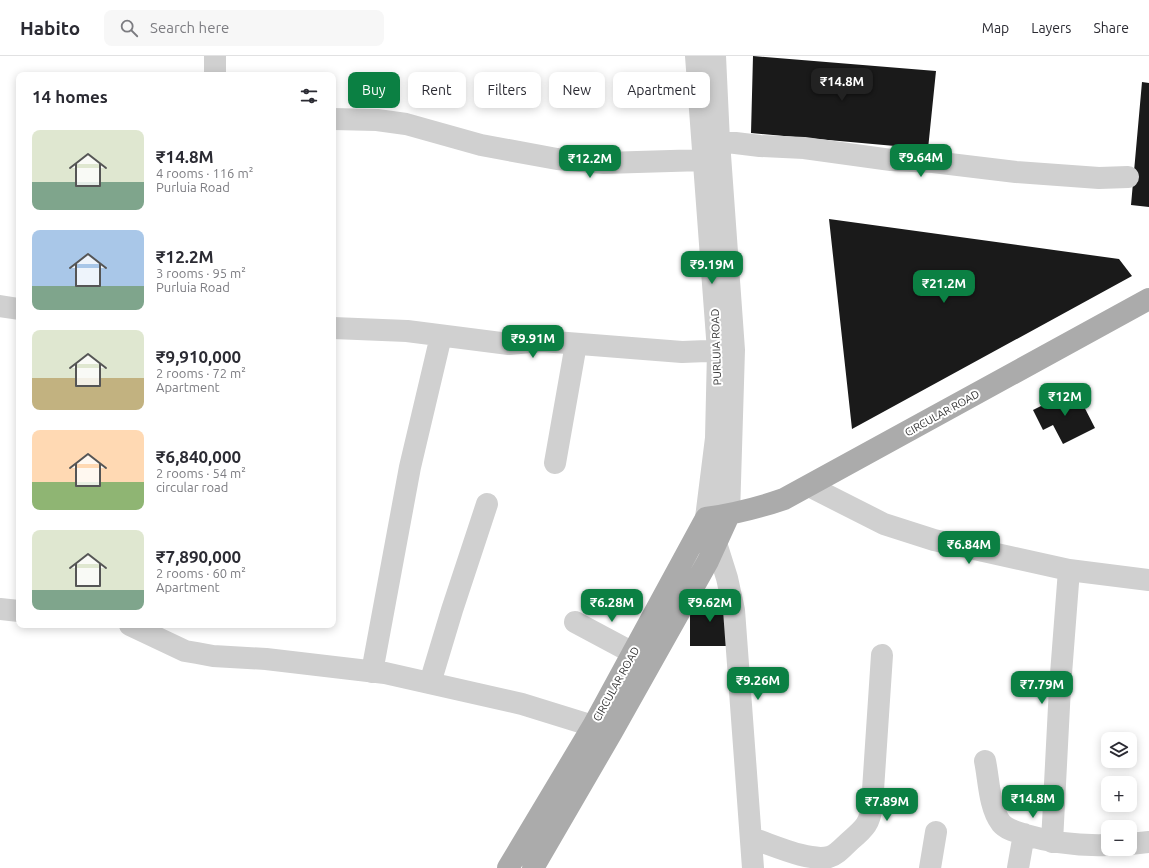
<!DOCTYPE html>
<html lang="en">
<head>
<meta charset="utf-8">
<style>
  body { margin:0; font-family:Ubuntu,sans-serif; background:#f7f7f7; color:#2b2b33; height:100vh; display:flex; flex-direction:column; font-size:15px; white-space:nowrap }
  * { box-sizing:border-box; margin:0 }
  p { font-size:13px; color:#7c7c81 }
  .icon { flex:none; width:22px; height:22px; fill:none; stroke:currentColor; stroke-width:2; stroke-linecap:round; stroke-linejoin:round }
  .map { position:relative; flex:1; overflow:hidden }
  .panel { position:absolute; left:16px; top:16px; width:320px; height:556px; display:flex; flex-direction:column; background:#fff; border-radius:8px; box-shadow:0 2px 10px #0003 }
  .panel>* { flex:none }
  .hud { position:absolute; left:348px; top:16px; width:380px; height:36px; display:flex; gap:8px }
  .buttons { position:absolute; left:1101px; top:676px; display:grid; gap:8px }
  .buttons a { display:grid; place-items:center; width:36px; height:36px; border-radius:8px; background:#fff; box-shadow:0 2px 10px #0003; font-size:20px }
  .price { position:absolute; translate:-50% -34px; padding:0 9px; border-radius:8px; background:#0b8043; color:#fff; font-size:13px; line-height:26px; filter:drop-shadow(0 1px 2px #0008) }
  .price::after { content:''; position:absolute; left:50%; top:24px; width:12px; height:9px; margin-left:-6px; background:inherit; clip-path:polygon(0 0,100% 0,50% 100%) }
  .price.active { background:#222; color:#fff }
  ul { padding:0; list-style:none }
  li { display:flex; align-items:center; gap:12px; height:100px; padding:0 16px }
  li span { display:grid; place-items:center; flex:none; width:112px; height:80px; border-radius:8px; color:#555 }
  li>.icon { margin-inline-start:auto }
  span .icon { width:48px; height:48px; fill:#fffc; stroke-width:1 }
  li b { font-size:17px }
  h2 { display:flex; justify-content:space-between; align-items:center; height:48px; padding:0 16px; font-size:17px }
  .pill { padding:0 14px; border-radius:8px; background:#fff; box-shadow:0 2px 10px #0003; font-size:14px; line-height:36px }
  .pill.active { background:#0b8043; color:#fff }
  header { display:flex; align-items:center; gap:24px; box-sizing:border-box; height:56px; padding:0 20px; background:#fff; border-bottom:1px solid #e1e1e2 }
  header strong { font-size:19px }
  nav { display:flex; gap:22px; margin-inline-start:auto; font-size:14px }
  .search { width:280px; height:36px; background:#f7f7f7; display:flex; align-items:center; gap:10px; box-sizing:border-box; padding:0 14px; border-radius:8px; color:#7c7c81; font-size:15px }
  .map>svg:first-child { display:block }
  .building { fill:#1a1a1a }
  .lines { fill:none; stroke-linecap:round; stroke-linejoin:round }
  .minor { stroke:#d0d0d0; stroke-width:22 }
  .major { stroke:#ababab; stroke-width:22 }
  .labels { text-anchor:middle; stroke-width:4; stroke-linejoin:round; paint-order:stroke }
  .street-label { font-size:11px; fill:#333; stroke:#fff }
</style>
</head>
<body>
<header>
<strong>Habito</strong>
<div class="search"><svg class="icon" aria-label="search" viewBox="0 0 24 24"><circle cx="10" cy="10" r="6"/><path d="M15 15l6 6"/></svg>Search here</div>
<nav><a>Map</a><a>Layers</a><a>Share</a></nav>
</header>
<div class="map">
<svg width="1149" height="812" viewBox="0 0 1149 812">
  <rect width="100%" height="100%" fill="#fff"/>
  <path class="building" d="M753 0 936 15 928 93 751 77Z
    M1142 26 1149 27V151L1131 149Z
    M829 163 1119 203 1132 220 852 373Z
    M1075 333 1095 372 1063 388 1053 369 1043 374 1033 354Z
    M729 544 730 590H690V545Z"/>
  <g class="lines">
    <path class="minor" d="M215 0V19
      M696 0 718 295 716 382 706 462
      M715 0 719 85 734 294 729 459
      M333 63 377 64 406 68 481 89 557 103 604 107 704 104
      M719 85 760 90 804 92 891 104 933 106 1016 116 1099 122 1128 121
      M0 250 19 253
      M333 272 407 275 509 288 542 285 682 296 732 294
      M555 407 576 288
      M809 430 884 468 934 484 1069 514 1149 524
      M716 487 727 522 734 554 753 812
      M0 553 19 555
      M575 566 633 597
      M130 569 185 595 197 597 213 600 266 603 385 617 522 648 593 670
      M372 616 410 411 441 280
      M430 627 452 554 487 448
      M985 705C989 724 989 751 1001 767 1007 774 1017 776 1026 779 1053 787 1079 790 1108 789
      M751 782C771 788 808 806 829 801 837 799 844 790 851 784 865 772 870 767 872 749L882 599
      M1052 786 1060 631 1069 514
      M1130 788 1149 786
      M930 812 936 776
      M1018 812 1024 778"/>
    <path class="major" d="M508 812 593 670 706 462C733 458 758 452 784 443L1149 243
      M533 812 612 676 708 505 729 459"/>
  </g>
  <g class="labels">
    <g class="street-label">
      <text transform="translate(716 291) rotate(-92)" y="4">PURLUIA ROAD</text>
      <text transform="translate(942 357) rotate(-29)" y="4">CIRCULAR ROAD</text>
      <text transform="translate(616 628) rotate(-61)" y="4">CIRCULAR ROAD</text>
    </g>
  </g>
</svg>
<div class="buttons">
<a><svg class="icon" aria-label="layers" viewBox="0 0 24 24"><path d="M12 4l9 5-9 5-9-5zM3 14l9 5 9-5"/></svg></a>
<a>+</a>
<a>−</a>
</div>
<b class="price active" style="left:842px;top:46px">₹14.8M</b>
<b class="price" style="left:921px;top:122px">₹9.64M</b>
<b class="price" style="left:590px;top:123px">₹12.2M</b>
<b class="price" style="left:712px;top:229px">₹9.19M</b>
<b class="price" style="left:944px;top:248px">₹21.2M</b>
<b class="price" style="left:533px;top:303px">₹9.91M</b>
<b class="price" style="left:1065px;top:361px">₹12M</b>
<b class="price" style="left:969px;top:509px">₹6.84M</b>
<b class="price" style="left:612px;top:567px">₹6.28M</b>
<b class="price" style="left:710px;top:567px">₹9.62M</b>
<b class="price" style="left:758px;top:645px">₹9.26M</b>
<b class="price" style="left:1042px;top:649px">₹7.79M</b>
<b class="price" style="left:1033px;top:763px">₹14.8M</b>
<b class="price" style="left:887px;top:766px">₹7.89M</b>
<div class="hud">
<a class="pill active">Buy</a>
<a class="pill">Rent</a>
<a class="pill">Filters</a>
<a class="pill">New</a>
<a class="pill">Apartment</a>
</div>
<section class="panel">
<h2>14 homes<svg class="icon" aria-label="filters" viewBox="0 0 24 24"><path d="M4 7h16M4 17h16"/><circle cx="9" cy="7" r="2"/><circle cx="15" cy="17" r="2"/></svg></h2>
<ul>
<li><span style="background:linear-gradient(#dfe7d0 65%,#7fa58c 0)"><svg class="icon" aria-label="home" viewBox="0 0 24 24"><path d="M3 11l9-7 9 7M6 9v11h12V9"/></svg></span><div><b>₹14.8M</b><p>4 rooms · 116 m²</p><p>Purluia Road</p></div></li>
<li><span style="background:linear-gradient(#a9c7e8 70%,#7fa58c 0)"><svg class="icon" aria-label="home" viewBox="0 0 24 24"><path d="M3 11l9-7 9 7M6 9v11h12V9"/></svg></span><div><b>₹12.2M</b><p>3 rooms · 95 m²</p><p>Purluia Road</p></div></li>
<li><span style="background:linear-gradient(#dfe7d0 60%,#c2b280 0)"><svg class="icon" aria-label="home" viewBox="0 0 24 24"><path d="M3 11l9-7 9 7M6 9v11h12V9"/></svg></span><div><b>₹9,910,000</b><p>2 rooms · 72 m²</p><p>Apartment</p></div></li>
<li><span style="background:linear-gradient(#ffd9b3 65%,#8fb573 0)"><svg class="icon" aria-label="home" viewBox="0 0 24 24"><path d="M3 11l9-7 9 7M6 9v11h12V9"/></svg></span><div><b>₹6,840,000</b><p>2 rooms · 54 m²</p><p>circular road</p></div></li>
<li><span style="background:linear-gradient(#dfe7d0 75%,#7fa58c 0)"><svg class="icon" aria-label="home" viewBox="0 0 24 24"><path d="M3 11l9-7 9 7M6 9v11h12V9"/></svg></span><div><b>₹7,890,000</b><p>2 rooms · 60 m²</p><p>Apartment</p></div></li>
</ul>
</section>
</div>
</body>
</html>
